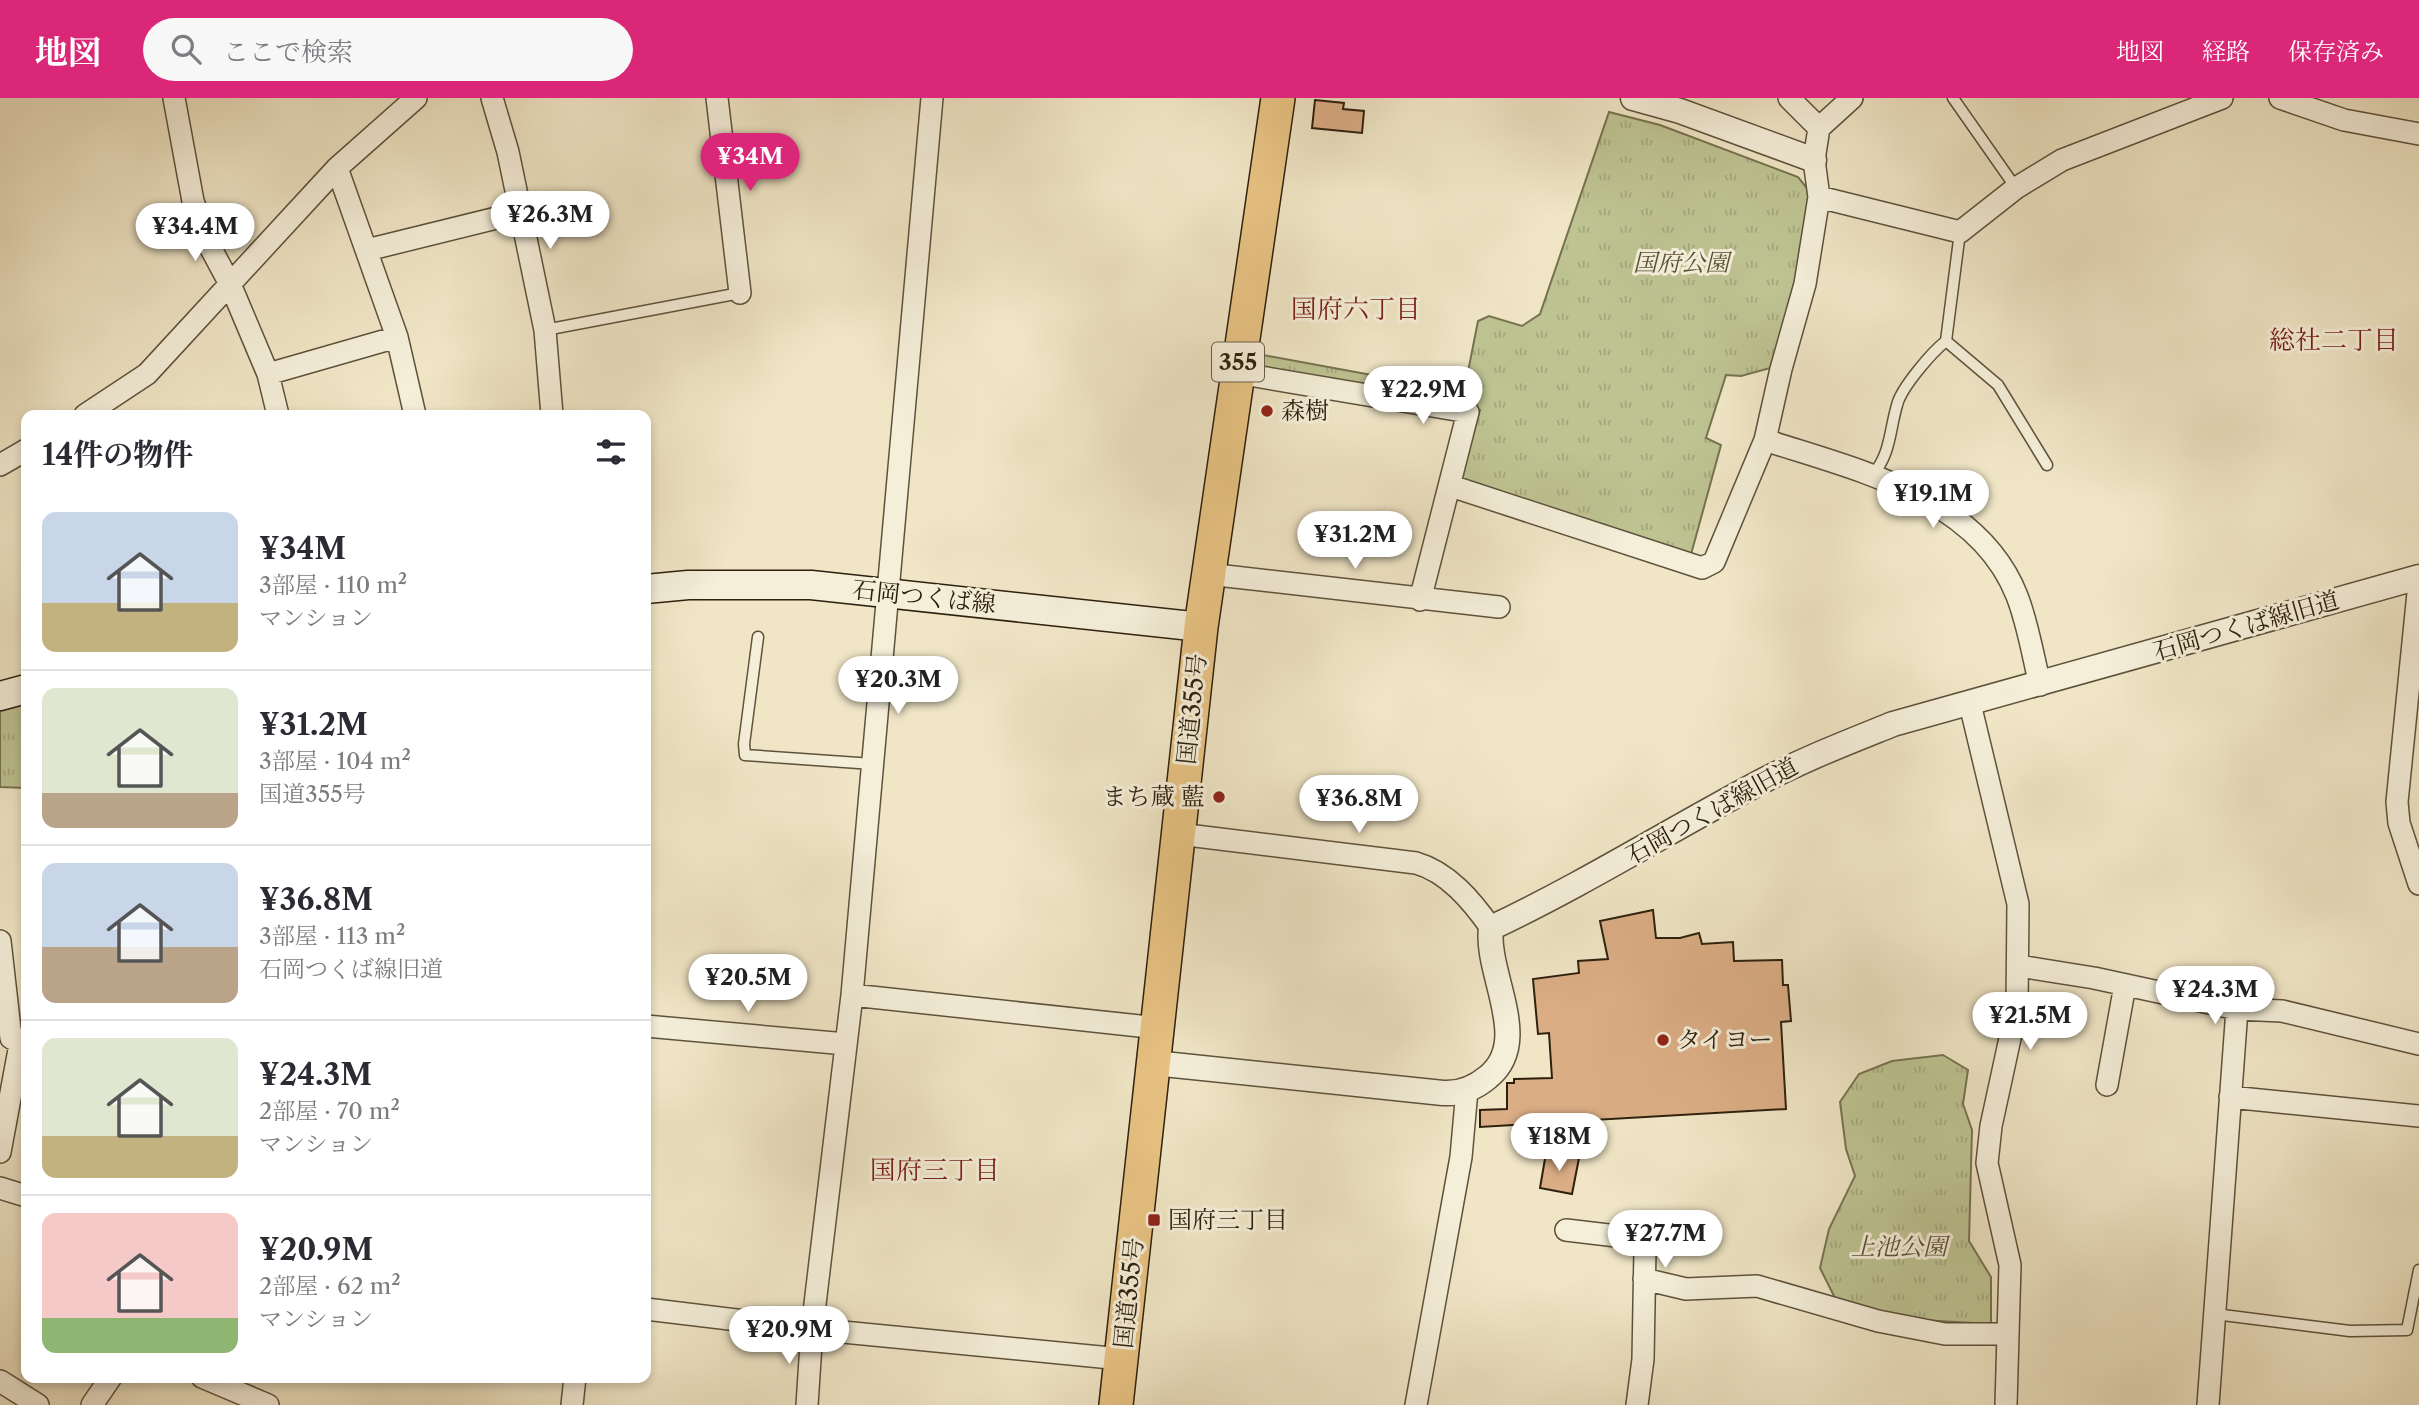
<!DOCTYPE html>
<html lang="ja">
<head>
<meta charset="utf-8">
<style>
  body { margin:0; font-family:"Libre Caslon Text","Noto Serif JP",serif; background:#f7f7f7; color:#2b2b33; height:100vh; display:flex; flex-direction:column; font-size:26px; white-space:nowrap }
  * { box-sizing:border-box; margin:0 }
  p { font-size:23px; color:#7c7c81 }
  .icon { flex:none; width:38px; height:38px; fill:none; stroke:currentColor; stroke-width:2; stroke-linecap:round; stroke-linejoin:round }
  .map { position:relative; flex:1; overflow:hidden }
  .side { position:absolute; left:21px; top:312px; width:630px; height:973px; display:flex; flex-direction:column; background:#fff; border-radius:14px; box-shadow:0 4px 10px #0003 }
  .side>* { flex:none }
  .price { position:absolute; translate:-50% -60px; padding:0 16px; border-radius:24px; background:#fff; color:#222; font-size:23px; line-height:46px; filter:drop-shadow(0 2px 4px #0008) }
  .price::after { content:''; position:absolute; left:50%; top:42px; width:21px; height:16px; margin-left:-10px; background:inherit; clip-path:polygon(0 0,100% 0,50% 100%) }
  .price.selected { background:#db2777; color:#fff }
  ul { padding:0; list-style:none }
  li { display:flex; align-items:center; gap:21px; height:175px; padding:0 21px }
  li+li { border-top:2px solid #e1e1e2 }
  li span { display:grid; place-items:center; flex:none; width:196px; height:140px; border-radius:14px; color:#555 }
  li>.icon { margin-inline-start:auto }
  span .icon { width:84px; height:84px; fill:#fffc; stroke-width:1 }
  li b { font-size:30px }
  h2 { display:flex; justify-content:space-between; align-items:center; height:84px; padding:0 21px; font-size:30px }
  header { display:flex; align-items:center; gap:42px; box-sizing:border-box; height:98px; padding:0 35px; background:#db2777; color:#fff }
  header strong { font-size:33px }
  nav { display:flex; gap:38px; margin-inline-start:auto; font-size:24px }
  .search { width:490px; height:63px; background:#f7f7f7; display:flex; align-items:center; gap:18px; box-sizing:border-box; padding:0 24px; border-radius:38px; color:#7c7c81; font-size:26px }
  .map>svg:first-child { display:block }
  .grass { fill:url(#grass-tufts); stroke:#767250; stroke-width:2 }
  .building { fill:#dbad85; stroke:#2d200e; stroke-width:2 }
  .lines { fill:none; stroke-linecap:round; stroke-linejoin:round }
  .service-casing { stroke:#5e523c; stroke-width:13 }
  .minor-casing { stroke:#5e523c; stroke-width:24 }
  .tertiary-casing { stroke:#5e523c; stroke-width:27 }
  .secondary-casing { stroke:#2d200e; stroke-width:31 }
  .trunk-casing { stroke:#2d200e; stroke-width:36 }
  .service { stroke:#f5efda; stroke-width:10 }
  .minor { stroke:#f5efda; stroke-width:21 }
  .tertiary { stroke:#f5efda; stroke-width:24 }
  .secondary { stroke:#f5efda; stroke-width:28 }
  .trunk { stroke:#e8c383; stroke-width:33 }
  .poi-dot { fill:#8f2418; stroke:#f5efda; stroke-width:2.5 }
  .labels { text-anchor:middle; stroke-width:6; stroke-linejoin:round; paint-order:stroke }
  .shield { fill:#f5efda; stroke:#695e4b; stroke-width:2 }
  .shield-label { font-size:23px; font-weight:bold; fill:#2d200e }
  .park-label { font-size:24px; font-style:italic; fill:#585136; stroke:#f5efda }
  .poi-label { font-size:24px; fill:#2d200e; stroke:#f5efda; text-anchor:start }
  .street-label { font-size:24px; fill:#2d200e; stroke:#f5efda }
  .neighbourhood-label { font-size:26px; fill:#7a1f14; stroke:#f5efda }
</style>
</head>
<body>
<header>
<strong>地図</strong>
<div class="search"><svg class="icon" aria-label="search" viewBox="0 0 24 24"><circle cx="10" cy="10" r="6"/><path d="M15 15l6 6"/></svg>ここで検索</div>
<nav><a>地図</a><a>経路</a><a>保存済み</a></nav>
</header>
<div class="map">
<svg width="2419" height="1307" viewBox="0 0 2419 1307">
  <defs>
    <pattern id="grass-tufts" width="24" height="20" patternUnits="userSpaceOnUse" patternTransform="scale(1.75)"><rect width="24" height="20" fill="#bec392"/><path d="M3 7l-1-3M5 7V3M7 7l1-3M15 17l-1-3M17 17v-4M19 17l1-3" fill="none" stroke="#a4a77d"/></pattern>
  </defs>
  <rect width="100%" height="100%" fill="#f0e6c6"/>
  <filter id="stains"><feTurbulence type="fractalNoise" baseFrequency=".00286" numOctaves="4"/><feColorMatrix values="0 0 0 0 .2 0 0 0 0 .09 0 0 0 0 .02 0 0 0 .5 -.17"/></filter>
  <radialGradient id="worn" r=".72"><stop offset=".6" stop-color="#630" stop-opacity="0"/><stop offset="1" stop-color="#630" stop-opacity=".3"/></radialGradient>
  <path class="grass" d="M1609 14 1660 27 1798 79 1811 95 1805 156 1774 269 1741 278 1726 277 1706 340 1721 347 1690 460 1459 381 1480 312 1261 271 1263 257 1464 294 1478 223 1489 218 1522 228 1540 216Z
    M26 606V690L0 689V613Z
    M1943 957 1968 972 1963 1006 1972 1032 1969 1143 1991 1179V1226L1904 1221 1836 1202 1820 1170 1829 1131 1855 1078 1846 1051 1840 1004 1859 976 1892 963Z"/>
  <path class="building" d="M1315 2 1344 5 1343 11 1364 13 1362 35 1312 30Z
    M1653 812 1656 840H1680L1699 835 1702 846 1733 844 1734 863 1782 862 1783 887H1788L1791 923 1781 924 1786 1011 1559 1024V1018H1550V1025L1480 1029V1012L1507 1011V985H1514V981L1552 980 1549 935 1538 936 1533 881 1579 875 1578 863 1608 861 1600 823Z
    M1546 1055 1579 1060 1572 1096 1540 1090Z"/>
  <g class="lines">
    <g class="service-casing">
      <path id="service" d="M1953 0 2016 90
        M545 232 740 195
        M1946 243 1998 287 2047 367
        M1872 378C1891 355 1889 335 1897 307 1901 290 1932 254 1946 243L1960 134
        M758 539 744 646 745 657 873 666
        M2215 1216 2350 1233 2407 1232 2419 1172"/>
    </g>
    <g class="minor-casing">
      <path id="minor" d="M174 0 193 103 209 147 230 186 268 276 278 317
        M492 0 508 54 545 232 552 317
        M717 0 740 195
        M2280 0 2344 22 2419 36
        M1819 30 1852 0
        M337 70 397 239 415 317
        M1819 99 1960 134 2016 90 2062 62 2222 0
        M367 152 521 114
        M1237 275 1468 314 1420 502
        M268 276 397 239
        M85 317 147 276 337 70 416 0
        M1765 342C1856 372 1978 398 2017 498 2028 526 2033 558 2040 587
        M0 367 26 352
        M1451 388 1702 470 1714 464 1765 342 1781 271 1805 186 1819 99 1814 62 1819 30 1789 0
        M1208 476 1499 509
        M2419 485 2397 704 2399 725 2419 786
        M1970 606 2018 806 2017 908 1991 1028 1987 1065 2010 1167 2006 1307
        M1179 736 1416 765C1448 774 1472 803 1491 830
        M0 843 11 940 21 941
        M2019 868 2094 880 2237 911 2282 913 2419 946
        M852 897 1158 930
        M646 928 846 946
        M2107 987 2125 887
        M2230 999 2419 1018
        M0 1054 21 941H26
        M0 1090 26 1098
        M1566 1132 1642 1141 1645 1151 1643 1261 1637 1307
        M1644 1181 1686 1191 1757 1188 1878 1223 1945 1236H2006
        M646 1211 812 1231 1121 1261
        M202 1279 268 1307
        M0 1283 38 1307
        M92 1307 111 1279
        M572 1307 575 1279
        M807 1307 812 1231 852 897 932 0
        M1416 1307 1461 1059 1467 992
        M2208 1307 2237 911"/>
    </g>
    <g class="tertiary-casing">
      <path id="tertiary" d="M1633 0 1680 13 1814 62
        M1154 965 1443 995C1460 996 1475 990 1488 979 1533 943 1485 876 1491 830 1582 787 1667 734 1755 687 1799 663 1846 645 1893 626L2419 479"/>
    </g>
    <g class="secondary-casing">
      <path id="secondary" d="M646 491 688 487H811L1201 529
        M0 598 26 591"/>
    </g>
    <g class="trunk-casing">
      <path id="trunk" d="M1116 1307 1201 529 1278 0"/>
    </g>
    <use href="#service" class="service"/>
    <use href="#minor" class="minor"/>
    <use href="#tertiary" class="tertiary"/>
    <use href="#secondary" class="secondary"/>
    <use href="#trunk" class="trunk"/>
  </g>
  <g class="poi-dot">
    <circle cx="1267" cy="313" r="7"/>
    <circle cx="1219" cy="699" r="7"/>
    <circle cx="1663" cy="942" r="7"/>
    <rect x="1147" y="1115" width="14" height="14" rx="3.5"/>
  </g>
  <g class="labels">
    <rect class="shield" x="1212" y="244.5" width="52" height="39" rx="5"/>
    <g class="shield-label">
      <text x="1238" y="272">355</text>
    </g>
    <g class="park-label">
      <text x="1681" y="173">国府公園</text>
      <text x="1899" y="1157">上池公園</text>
    </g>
    <g class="poi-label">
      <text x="1281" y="321">森樹</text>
      <text x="1205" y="707" text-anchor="end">まち蔵 藍</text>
      <text x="1677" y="950">タイヨー</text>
      <text x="1168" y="1130">国府三丁目</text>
    </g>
    <g class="street-label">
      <text transform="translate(924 499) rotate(6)" y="8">石岡つくば線</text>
      <text transform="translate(2246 528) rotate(-16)" y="8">石岡つくば線旧道</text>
      <text transform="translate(1192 611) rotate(-84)" y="8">国道355号</text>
      <text transform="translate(1712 713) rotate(-29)" y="8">石岡つくば線旧道</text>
      <text transform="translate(1129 1195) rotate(-84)" y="8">国道355号</text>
    </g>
    <g class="neighbourhood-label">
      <text x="1356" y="220">国府六丁目</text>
      <text x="2334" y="251">総社二丁目</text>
      <text x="935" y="1081">国府三丁目</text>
    </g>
  </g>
  <rect width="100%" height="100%" filter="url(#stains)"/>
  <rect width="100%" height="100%" fill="url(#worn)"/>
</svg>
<b class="price selected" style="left:750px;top:95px">¥34M</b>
<b class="price" style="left:550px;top:153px">¥26.3M</b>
<b class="price" style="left:195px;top:165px">¥34.4M</b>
<b class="price" style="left:1423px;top:328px">¥22.9M</b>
<b class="price" style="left:1933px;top:432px">¥19.1M</b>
<b class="price" style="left:1355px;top:473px">¥31.2M</b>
<b class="price" style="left:898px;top:618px">¥20.3M</b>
<b class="price" style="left:1359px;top:737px">¥36.8M</b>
<b class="price" style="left:748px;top:916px">¥20.5M</b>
<b class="price" style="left:2215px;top:928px">¥24.3M</b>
<b class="price" style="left:2030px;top:954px">¥21.5M</b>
<b class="price" style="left:1559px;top:1075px">¥18M</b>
<b class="price" style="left:1665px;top:1172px">¥27.7M</b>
<b class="price" style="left:789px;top:1268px">¥20.9M</b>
<section class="side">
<h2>14件の物件<svg class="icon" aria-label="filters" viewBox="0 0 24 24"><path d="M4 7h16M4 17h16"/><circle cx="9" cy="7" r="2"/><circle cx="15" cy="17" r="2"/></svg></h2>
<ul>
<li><span style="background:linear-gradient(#c9d6e8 65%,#c2b280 0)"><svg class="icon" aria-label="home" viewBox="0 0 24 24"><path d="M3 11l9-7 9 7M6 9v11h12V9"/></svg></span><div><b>¥34M</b><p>3部屋 · 110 m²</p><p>マンション</p></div></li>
<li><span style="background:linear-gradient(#dfe7d0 75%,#b9a48a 0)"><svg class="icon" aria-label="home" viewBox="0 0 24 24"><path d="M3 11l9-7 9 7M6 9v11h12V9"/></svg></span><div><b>¥31.2M</b><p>3部屋 · 104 m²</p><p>国道355号</p></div></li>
<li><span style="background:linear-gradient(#c9d6e8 60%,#b9a48a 0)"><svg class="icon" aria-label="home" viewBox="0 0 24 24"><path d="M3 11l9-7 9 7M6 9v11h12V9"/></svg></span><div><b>¥36.8M</b><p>3部屋 · 113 m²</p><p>石岡つくば線旧道</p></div></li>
<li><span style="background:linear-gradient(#dfe7d0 70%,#c2b280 0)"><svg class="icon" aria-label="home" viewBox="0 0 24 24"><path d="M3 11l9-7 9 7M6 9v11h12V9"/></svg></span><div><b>¥24.3M</b><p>2部屋 · 70 m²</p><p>マンション</p></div></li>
<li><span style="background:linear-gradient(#f6c9c9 75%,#8fb573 0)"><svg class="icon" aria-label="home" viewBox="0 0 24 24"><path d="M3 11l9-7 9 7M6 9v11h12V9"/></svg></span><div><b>¥20.9M</b><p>2部屋 · 62 m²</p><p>マンション</p></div></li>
</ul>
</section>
</div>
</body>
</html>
